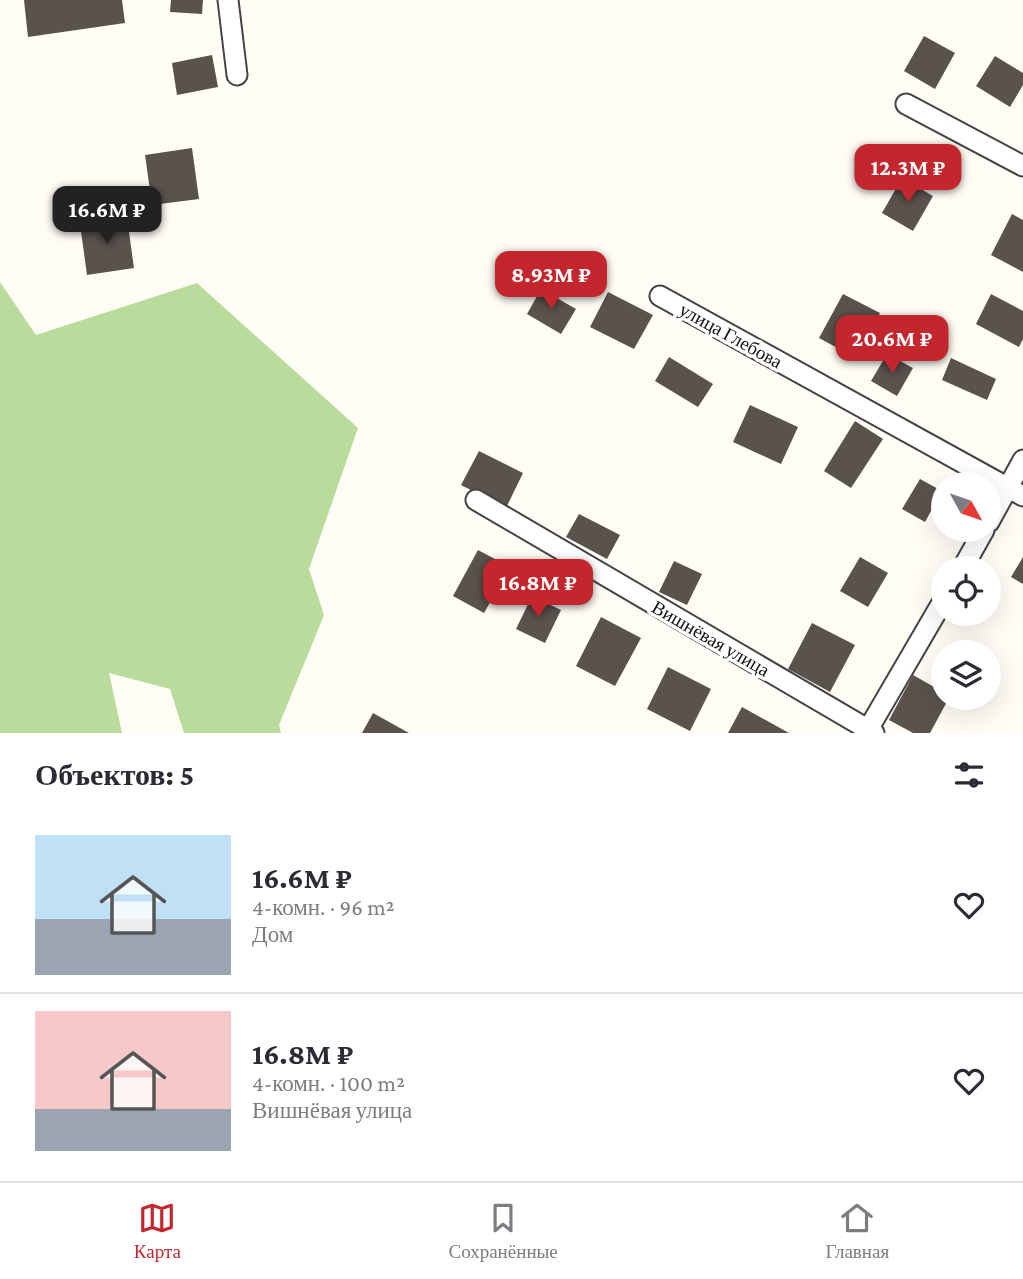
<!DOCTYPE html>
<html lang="ru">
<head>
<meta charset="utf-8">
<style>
  body { margin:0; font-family:"Crimson Pro",serif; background:#f7f7f7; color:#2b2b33; height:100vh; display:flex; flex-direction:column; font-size:26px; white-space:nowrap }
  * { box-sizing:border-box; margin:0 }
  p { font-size:23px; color:#7c7c81 }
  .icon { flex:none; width:38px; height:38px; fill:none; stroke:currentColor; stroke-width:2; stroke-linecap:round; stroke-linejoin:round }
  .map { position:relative; height:733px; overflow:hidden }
  .sheet { display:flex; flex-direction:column; background:#fff; flex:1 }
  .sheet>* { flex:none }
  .needle { width:46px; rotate:130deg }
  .fabs { position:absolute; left:931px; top:472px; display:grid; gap:14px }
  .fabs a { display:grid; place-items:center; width:70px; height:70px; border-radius:50%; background:#fff; box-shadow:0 7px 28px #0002; font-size:35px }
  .price { position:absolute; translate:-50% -60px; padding:0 16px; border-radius:14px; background:#c4262e; color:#fff; font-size:23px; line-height:46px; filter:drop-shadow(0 2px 4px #0008) }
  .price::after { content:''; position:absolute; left:50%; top:42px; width:21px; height:16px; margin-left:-10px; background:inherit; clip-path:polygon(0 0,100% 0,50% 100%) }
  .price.selected { background:#222; color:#fff }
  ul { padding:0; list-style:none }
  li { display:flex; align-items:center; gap:21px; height:175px; padding:0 35px }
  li+li { border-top:2px solid #e1e1e2 }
  li span { display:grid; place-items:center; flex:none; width:196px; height:140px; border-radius:0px; color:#555 }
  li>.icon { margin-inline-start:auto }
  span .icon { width:84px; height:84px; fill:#fffc; stroke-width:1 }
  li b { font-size:30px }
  h2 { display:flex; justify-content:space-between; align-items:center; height:84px; padding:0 35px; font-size:30px }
  .tab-bar { display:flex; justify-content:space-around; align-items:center; height:98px; border-top:2px solid #e1e1e2; background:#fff; font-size:19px; color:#7c7c81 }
  .tab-bar a { display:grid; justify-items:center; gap:4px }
  .tab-bar .selected { color:#c4262e }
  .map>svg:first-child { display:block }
  .forest { fill:#b9dc9c }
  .building { fill:#5a524d }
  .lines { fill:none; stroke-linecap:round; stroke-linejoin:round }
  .minor-casing { stroke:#444; stroke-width:23 }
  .minor { stroke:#fff; stroke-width:19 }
  .labels { text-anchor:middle; stroke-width:7; stroke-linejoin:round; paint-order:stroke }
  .street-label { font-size:19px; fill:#111; stroke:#fff }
</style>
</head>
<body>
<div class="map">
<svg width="1023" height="733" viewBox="0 0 1023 733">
  <rect width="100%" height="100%" fill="#fffdf5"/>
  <path class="forest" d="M0 282 36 335 197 283 358 428 309 569 324 615 279 725 281 733H184L170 689 109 673 122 733H0Z"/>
  <path class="building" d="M24 0H122L125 23 28 37Z
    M171 0H203L202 14 170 12Z
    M924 36 955 53 935 89 904 71Z
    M212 55 218 87 177 95 172 63Z
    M995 56 1023 73V85L1010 107 976 86Z
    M192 148 199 199 152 205 145 155Z
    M902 178 933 196 913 231 882 213Z
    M1012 214 1023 220V272L991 255Z
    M127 218 134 268 87 275 80 224Z
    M541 289 576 309 561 334 527 314Z
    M608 292 653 315 634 349 590 327Z
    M843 294 880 313 856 358 819 338Z
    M991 294 1023 311V339L1019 347 976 324Z
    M887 354 913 368 897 396 871 381Z
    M669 357 713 384 698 407 655 381Z
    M951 358 996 379 987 400 942 380Z
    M750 405 798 427 781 464 733 442Z
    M855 421 883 439 851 488 824 471Z
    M479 451 523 473 506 508 461 485Z
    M920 479 942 491 925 522 902 509Z
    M579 514 620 535 607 559 566 537Z
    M478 550 510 567 484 613 453 596Z
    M860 557 888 573 868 607 840 591Z
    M1023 557V584L1011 577Z
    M674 561 702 574 687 605 659 592Z
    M532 596 561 610 545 643 516 629Z
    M601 617 641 638 615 686 576 666Z
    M812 623 855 645 830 692 788 669Z
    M668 667 711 689 690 731 647 709Z
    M913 675 943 692V698H949L930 733H913L889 720Z
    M742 707 789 733H728Z
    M373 713 409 733H362Z"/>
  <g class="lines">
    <g class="minor-casing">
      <path id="minor" d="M228 0 237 75
        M906 104 1023 166
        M660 296 1023 496
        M476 500 874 733
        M989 522 1023 460
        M962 569 984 530
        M866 733 943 601"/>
    </g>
    <use href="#minor" class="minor"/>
  </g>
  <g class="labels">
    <g class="street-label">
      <text transform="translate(731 335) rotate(29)" y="7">улица Глебова</text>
      <text transform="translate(711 638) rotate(30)" y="7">Вишнёвая улица</text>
    </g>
  </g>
</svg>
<div class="fabs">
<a><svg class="needle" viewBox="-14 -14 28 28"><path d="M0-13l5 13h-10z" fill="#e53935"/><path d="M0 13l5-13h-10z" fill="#7c7c81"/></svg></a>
<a><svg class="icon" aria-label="locate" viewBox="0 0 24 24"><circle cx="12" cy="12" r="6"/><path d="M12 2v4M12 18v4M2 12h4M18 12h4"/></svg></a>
<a><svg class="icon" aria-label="layers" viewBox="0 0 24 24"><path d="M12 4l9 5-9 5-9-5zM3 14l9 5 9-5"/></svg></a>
</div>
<b class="price" style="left:908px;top:204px">12.3M ₽</b>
<b class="price selected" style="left:107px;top:246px">16.6M ₽</b>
<b class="price" style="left:551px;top:311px">8.93M ₽</b>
<b class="price" style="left:892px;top:375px">20.6M ₽</b>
<b class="price" style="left:538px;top:619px">16.8M ₽</b>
</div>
<section class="sheet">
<h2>Объектов: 5<svg class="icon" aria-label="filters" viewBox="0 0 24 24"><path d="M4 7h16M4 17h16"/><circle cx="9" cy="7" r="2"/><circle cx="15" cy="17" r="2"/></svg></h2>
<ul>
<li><span style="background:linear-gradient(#bfe0f5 60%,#9aa5b1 0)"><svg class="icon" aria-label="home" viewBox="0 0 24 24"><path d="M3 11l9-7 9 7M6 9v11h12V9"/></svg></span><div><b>16.6M ₽</b><p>4-комн. · 96 m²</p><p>Дом</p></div><svg class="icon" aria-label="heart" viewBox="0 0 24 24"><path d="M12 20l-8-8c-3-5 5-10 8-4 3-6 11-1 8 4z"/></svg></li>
<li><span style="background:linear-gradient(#f6c9c9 70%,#9aa5b1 0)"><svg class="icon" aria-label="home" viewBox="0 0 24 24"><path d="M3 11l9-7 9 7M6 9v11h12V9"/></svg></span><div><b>16.8M ₽</b><p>4-комн. · 100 m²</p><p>Вишнёвая улица</p></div><svg class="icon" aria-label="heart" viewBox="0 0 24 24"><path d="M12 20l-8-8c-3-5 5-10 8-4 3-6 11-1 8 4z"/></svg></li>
</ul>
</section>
<nav class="tab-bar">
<a class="selected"><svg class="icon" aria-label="map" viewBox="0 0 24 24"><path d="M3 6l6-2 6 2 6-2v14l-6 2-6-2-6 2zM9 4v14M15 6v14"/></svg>Карта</a>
<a><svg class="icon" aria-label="saved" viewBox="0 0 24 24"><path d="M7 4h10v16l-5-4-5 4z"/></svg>Сохранённые</a>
<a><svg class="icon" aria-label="home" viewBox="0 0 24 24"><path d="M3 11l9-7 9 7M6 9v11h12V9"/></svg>Главная</a>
</nav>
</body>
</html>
